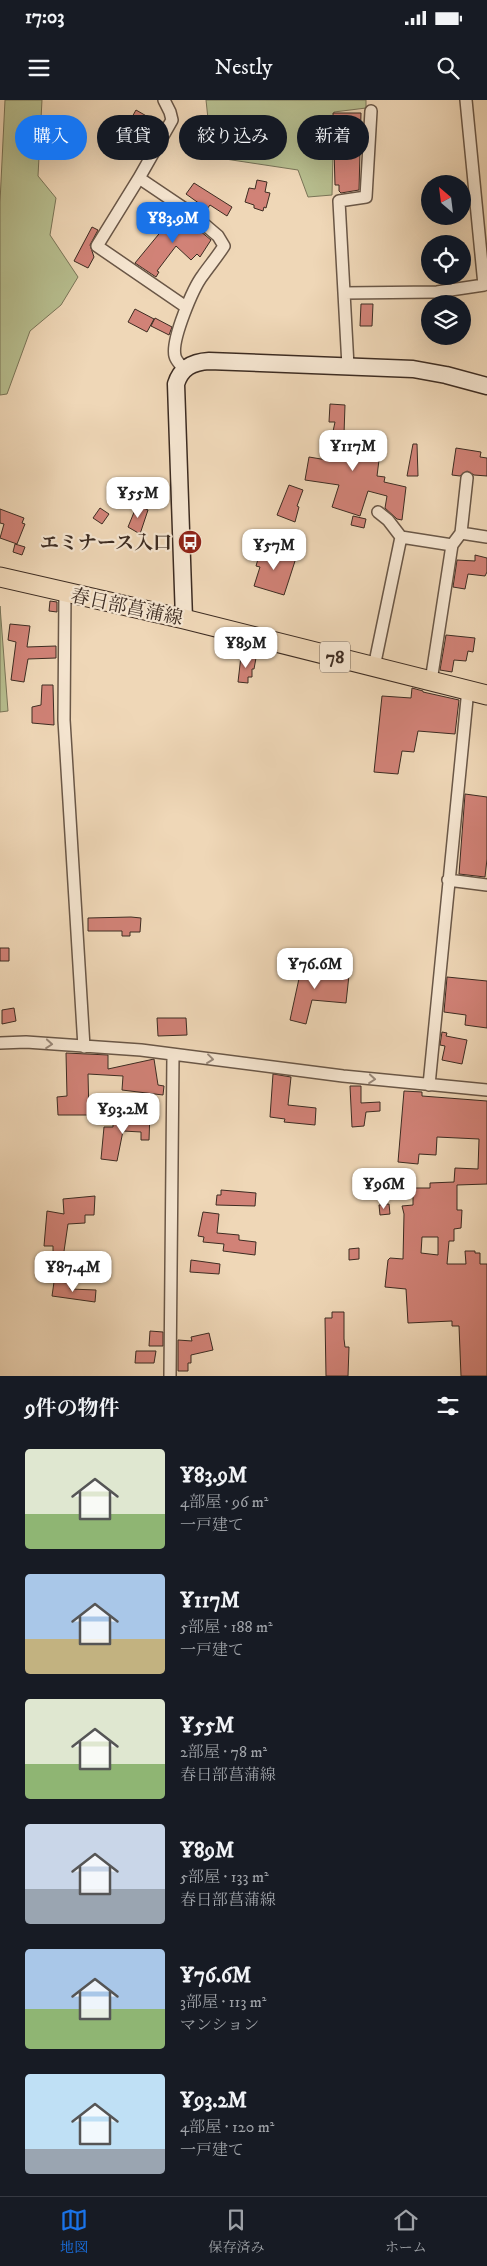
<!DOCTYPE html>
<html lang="ja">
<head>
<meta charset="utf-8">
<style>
  body { margin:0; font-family:"IM FELL DW Pica","Noto Serif JP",serif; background:#20242c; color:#f1f3f6; height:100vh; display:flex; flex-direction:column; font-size:19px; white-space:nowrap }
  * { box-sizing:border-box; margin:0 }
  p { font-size:16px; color:#9ea1a6 }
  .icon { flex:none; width:28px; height:28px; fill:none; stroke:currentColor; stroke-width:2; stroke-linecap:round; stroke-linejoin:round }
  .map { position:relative; height:1276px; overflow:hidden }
  .side { display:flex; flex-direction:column; background:#171b24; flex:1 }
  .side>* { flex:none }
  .guide { position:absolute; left:15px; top:15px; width:458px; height:45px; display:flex; gap:10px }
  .needle { width:32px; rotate:332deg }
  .buttons { position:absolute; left:421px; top:75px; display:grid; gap:10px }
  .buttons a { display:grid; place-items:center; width:50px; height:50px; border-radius:50%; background:#171b24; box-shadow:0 5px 20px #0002; font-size:25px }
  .price { position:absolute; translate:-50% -42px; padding:0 11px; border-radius:10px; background:#fff; color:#222; font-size:16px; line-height:32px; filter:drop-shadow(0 1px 2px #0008) }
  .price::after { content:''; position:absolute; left:50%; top:30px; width:15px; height:11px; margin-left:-8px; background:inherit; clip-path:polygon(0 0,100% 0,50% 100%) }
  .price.current { background:#1a73e8; color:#fff }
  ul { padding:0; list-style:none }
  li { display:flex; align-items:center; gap:15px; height:125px; padding:0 25px }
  li span { display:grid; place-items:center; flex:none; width:140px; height:100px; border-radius:5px; color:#555 }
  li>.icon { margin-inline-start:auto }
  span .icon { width:60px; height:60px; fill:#fffc; stroke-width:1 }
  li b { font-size:21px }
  h2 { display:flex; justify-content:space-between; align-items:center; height:60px; padding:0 25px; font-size:21px }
  .pill { padding:0 18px; border-radius:22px; background:#171b24; box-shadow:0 5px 20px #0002; font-size:18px; line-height:45px }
  .pill.current { background:#1a73e8; color:#fff }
  .status { display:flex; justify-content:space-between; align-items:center; height:35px; padding:0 25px; background:#171b24; direction:ltr }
  .status svg { height:14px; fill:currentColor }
  header { display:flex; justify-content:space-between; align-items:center; height:65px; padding:0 25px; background:#171b24; font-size:22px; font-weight:600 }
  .dock { display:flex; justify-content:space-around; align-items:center; height:70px; border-top:1px solid #363941; background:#171b24; font-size:14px; color:#9ea1a6 }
  .dock a { display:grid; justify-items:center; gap:2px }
  .dock .current { color:#1a73e8 }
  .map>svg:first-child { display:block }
  .green { fill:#b7be8f; stroke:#7a7558 }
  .building { fill:#d18277; stroke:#3d2c22; fill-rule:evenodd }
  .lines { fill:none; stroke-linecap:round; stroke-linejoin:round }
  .street-casing { stroke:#6a5747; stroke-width:14 }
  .secondary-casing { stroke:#3d2c22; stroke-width:19 }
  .primary-casing { stroke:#3d2c22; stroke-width:21 }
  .street { stroke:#f5e5d0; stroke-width:11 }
  .secondary { stroke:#f5e5d0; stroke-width:16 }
  .primary { stroke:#efd7b7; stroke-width:19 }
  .oneway { stroke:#998879 }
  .labels { text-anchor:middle; stroke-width:4.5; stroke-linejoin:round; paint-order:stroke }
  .shield { fill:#f5e5d0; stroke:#746456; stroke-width:1 }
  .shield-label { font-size:18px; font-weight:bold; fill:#3d2c22 }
  .poi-label { font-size:19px; font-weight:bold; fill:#3d2c22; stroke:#f5e5d0; text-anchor:end }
  .street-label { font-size:19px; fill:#3d2c22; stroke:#f5e5d0 }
</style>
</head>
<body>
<div class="status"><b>17:03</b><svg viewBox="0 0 49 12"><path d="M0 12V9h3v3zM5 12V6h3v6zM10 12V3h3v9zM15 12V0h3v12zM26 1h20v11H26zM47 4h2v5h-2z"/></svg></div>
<header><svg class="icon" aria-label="menu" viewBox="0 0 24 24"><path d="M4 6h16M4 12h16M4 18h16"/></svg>Nestly<svg class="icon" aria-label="search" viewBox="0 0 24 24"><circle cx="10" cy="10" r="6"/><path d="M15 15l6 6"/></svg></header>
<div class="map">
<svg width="487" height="1276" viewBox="0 0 487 1276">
  <rect width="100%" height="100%" fill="#efd7b7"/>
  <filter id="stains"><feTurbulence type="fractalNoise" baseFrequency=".004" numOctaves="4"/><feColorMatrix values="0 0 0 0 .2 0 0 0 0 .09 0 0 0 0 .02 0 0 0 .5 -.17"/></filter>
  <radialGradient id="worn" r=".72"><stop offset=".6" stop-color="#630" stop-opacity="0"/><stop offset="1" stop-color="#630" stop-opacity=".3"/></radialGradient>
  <path class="green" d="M5 0H42L38 76 56 98 50 135 78 177 61 205 30 231 7 294 0 295V102Z
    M206 0H366V8L334 12 332 95 308 97 298 70 212 57Z
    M0 506 8 611 0 612Z"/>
  <path class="building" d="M136 10 150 18 126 55 114 49Z
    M333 13H361L359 90 341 93 339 91V85H335Z
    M257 80 267 82 265 92 270 93 266 108 264 107 263 111 254 108V105L245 102 249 88 255 89Z
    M194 83 232 107 227 116 210 105 207 109 186 94Z
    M177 112 211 140 200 157 197 154 191 160 176 146 157 171 159 172 156 177 135 163Z
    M92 127 98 130 90 145 94 157 88 168 74 161Z
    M361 204H373L372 226H360Z
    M135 209 154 219 147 232 128 222Z
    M155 218 172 227 169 235 151 226Z
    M330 304 345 305 344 334 360 336 357 358 379 360 377 376 385 377 384 382 406 387 402 420 397 419 385 408 387 396 368 391 360 416 332 407 339 385 305 380 309 357 327 360 335 322H329Z
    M413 344H417L418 376H407Z
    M456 348 481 352 480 357 487 358V376L474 375 467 371 460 376 452 375Z
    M289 385 303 390 297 406 299 407 295 422 277 415Z
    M137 405 148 410 140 434 128 427Z
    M100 408 109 414 102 424 93 418Z
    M0 409 24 418 22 423 25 424 17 444 0 438 4 424 0 423Z
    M353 416 366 419 364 428 351 425Z
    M15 444 25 447 22 455 13 452Z
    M261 449 296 458 284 495 254 486 260 467 256 466Z
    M475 455 487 458V472L485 476 468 474 465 489 453 487 457 460 475 461Z
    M50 501 57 502V512L49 511Z
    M10 524 30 526 27 547 56 546V558L28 559 24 582 11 580 16 542 8 540Z
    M446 535 475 538 473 552 468 551 466 561 454 560 452 572 440 570Z
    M241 556 256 558 254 569H252V577H248V583L238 582Z
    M42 585H53L54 625 32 623V607L41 605Z
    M412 588 423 591V592L459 600 455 634 418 631 414 652 402 651 398 674 374 672 382 596 411 598Z
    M465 694 487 697V759L485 777 459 774Z
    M131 817 141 818 140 832H130V836H122V831H88V818Z
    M0 848H9V861H0Z
    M286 861 303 862V871L349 875 346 903 312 900 306 924 290 920 300 874 285 873Z
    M447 877 487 881V928L465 925 466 915 444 912Z
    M14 908 16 921 2 924V910Z
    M157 918H186L187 935 158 936Z
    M442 932 447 933 446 936 467 940 462 964 442 960 445 946 440 945Z
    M66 953 108 955V969L154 959 158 985 164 986 163 995 122 990 123 976 88 974 89 1015H58L57 997 67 996Z
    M273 974 291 977 288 1005 316 1008 315 1025 284 1022 285 1019 270 1017Z
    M350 986H361V1003L380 1002V1011L366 1012 364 1026 352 1027Z
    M404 991 422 992V996L487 1001V1084L457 1085V1110H462L461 1128 454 1129V1141H449L447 1164H466L465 1151H475V1153H480V1164H487V1276H461L459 1226H452V1221L408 1223 406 1189 385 1187 388 1160 390 1158 403 1159 404 1114 402 1106 413 1105V1088H430V1083L454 1082 455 1068 478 1069 479 1039 437 1037 436 1055 419 1054 418 1064 398 1062ZM422 1137H438V1155L421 1153Z
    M142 1012H150L149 1040H141V1032L123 1031 117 1061 101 1059 104 1027H113V1022L124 1023 125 1018 142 1019Z
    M221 1090 256 1093 255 1106 216 1105 217 1095H221Z
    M95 1096 94 1115H85V1123L68 1124 63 1158H67V1167L53 1168V1146H44L47 1111 64 1114 63 1099Z
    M389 1104 390 1114 380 1115 379 1105Z
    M203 1112 219 1114 217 1133 239 1135V1140L256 1142 255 1155 223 1151 224 1144 203 1142 204 1137 198 1136Z
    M359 1148V1159L349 1160V1149Z
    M191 1160 220 1164 219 1174 190 1172Z
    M54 1182 70 1183V1189L96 1190 95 1202 52 1196Z
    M332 1212H344V1239L345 1247H349L348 1276H326L325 1218H332Z
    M150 1231 163 1232V1246H149Z
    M209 1233 213 1250 191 1255V1263H188V1271H178V1240L192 1241 191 1237Z
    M136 1251H156L154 1263H135Z"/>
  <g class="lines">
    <g class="street-casing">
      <path id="street" d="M164 0 170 12 172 20 139 78 191 113 218 136 224 146C217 157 210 165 203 175 193 188 171 240 175 256 176 261 181 265 184 269
        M139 78 97 146 186 207
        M344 193 437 192 484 185 466 0
        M348 266 339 101 366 97 371 11
        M461 433 487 437
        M401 437 452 445
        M65 493 64 620 84 947
        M374 567 401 437 388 420 378 412
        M431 581 452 445 461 433 467 378
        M448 780 487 785
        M0 943 26 942 141 950 343 976 487 990
        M429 985 468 589
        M170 1276 173 955"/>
    </g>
    <g class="secondary-casing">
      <path id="secondary" d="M184 519 176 284C181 268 192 262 209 261L413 269 446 275 487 286"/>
    </g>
    <g class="primary-casing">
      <path id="primary" d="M0 477 184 519 487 595"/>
    </g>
    <use href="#street" class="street"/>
    <use href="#secondary" class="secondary"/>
    <use href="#primary" class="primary"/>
  </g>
  <defs><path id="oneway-chevron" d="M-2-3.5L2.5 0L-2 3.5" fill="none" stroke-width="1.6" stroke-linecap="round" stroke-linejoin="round" transform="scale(1.25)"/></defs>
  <g class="oneway">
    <use href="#oneway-chevron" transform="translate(49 944) rotate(5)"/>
    <use href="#oneway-chevron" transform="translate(210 959) rotate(7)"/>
    <use href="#oneway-chevron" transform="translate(372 979) rotate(5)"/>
  </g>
  <defs>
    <g id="bus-disc" transform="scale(1.25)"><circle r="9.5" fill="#8f2418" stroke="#f5e5d0"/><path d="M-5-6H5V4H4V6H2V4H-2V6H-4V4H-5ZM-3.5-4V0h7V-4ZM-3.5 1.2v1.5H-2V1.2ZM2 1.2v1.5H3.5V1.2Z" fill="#fff"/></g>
  </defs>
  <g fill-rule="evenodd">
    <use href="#bus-disc" x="190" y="442"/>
  </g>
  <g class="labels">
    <rect class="shield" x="320" y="541.5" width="30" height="31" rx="4"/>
    <g class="shield-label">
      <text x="335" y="563">78</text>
    </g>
    <g class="poi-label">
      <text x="172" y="449">エミナース入口</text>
    </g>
    <g class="street-label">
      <text transform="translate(127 506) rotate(12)" y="7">春日部菖蒲線</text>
    </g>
  </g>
  <rect width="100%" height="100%" filter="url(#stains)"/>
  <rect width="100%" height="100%" fill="url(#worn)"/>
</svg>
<div class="buttons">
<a><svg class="needle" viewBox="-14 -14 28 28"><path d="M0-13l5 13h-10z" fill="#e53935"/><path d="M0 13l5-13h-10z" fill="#9ea1a6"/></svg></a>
<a><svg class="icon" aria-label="locate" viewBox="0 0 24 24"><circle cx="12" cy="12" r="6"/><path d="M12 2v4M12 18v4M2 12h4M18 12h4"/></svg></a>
<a><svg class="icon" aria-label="layers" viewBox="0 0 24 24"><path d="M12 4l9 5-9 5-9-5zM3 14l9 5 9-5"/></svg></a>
</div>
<b class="price current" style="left:173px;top:144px">¥83.9M</b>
<b class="price" style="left:353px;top:372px">¥117M</b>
<b class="price" style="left:138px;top:419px">¥55M</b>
<b class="price" style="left:274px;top:471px">¥57M</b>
<b class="price" style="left:246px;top:569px">¥89M</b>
<b class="price" style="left:315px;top:890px">¥76.6M</b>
<b class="price" style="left:123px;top:1035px">¥93.2M</b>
<b class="price" style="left:384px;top:1110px">¥96M</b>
<b class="price" style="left:73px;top:1193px">¥87.4M</b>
<div class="guide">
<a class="pill current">購入</a>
<a class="pill">賃貸</a>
<a class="pill">絞り込み</a>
<a class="pill">新着</a>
</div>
</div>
<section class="side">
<h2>9件の物件<svg class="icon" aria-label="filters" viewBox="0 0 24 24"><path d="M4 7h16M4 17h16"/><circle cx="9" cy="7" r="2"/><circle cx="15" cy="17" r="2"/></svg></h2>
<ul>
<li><span style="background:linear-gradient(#dfe7d0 65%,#8fb573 0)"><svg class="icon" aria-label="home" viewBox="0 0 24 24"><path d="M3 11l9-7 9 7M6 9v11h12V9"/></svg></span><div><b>¥83.9M</b><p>4部屋 · 96 m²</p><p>一戸建て</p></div></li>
<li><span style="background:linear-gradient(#a9c7e8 65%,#c2b280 0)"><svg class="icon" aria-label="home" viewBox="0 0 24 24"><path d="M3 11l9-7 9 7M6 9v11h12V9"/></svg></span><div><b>¥117M</b><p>5部屋 · 188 m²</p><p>一戸建て</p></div></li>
<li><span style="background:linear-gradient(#dfe7d0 65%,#8fb573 0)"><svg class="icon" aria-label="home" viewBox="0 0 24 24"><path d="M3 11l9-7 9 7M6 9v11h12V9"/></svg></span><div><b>¥55M</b><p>2部屋 · 78 m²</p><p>春日部菖蒲線</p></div></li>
<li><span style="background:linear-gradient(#c9d6e8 65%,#9aa5b1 0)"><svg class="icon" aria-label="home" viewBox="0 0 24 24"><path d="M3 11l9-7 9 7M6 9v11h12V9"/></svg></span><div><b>¥89M</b><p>5部屋 · 133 m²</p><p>春日部菖蒲線</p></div></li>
<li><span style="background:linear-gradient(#a9c7e8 60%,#8fb573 0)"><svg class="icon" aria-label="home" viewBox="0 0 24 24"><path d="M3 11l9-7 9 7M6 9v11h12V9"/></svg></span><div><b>¥76.6M</b><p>3部屋 · 113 m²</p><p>マンション</p></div></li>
<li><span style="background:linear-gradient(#bfe0f5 75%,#9aa5b1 0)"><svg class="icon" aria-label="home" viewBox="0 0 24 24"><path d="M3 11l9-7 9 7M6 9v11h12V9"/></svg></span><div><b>¥93.2M</b><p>4部屋 · 120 m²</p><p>一戸建て</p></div></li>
</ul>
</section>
<nav class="dock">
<a class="current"><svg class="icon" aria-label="map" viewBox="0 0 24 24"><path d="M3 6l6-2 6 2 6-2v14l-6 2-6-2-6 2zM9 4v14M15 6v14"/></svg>地図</a>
<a><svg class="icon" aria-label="saved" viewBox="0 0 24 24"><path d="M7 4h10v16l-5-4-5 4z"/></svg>保存済み</a>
<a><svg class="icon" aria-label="home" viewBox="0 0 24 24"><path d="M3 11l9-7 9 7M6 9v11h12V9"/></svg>ホーム</a>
</nav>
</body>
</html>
